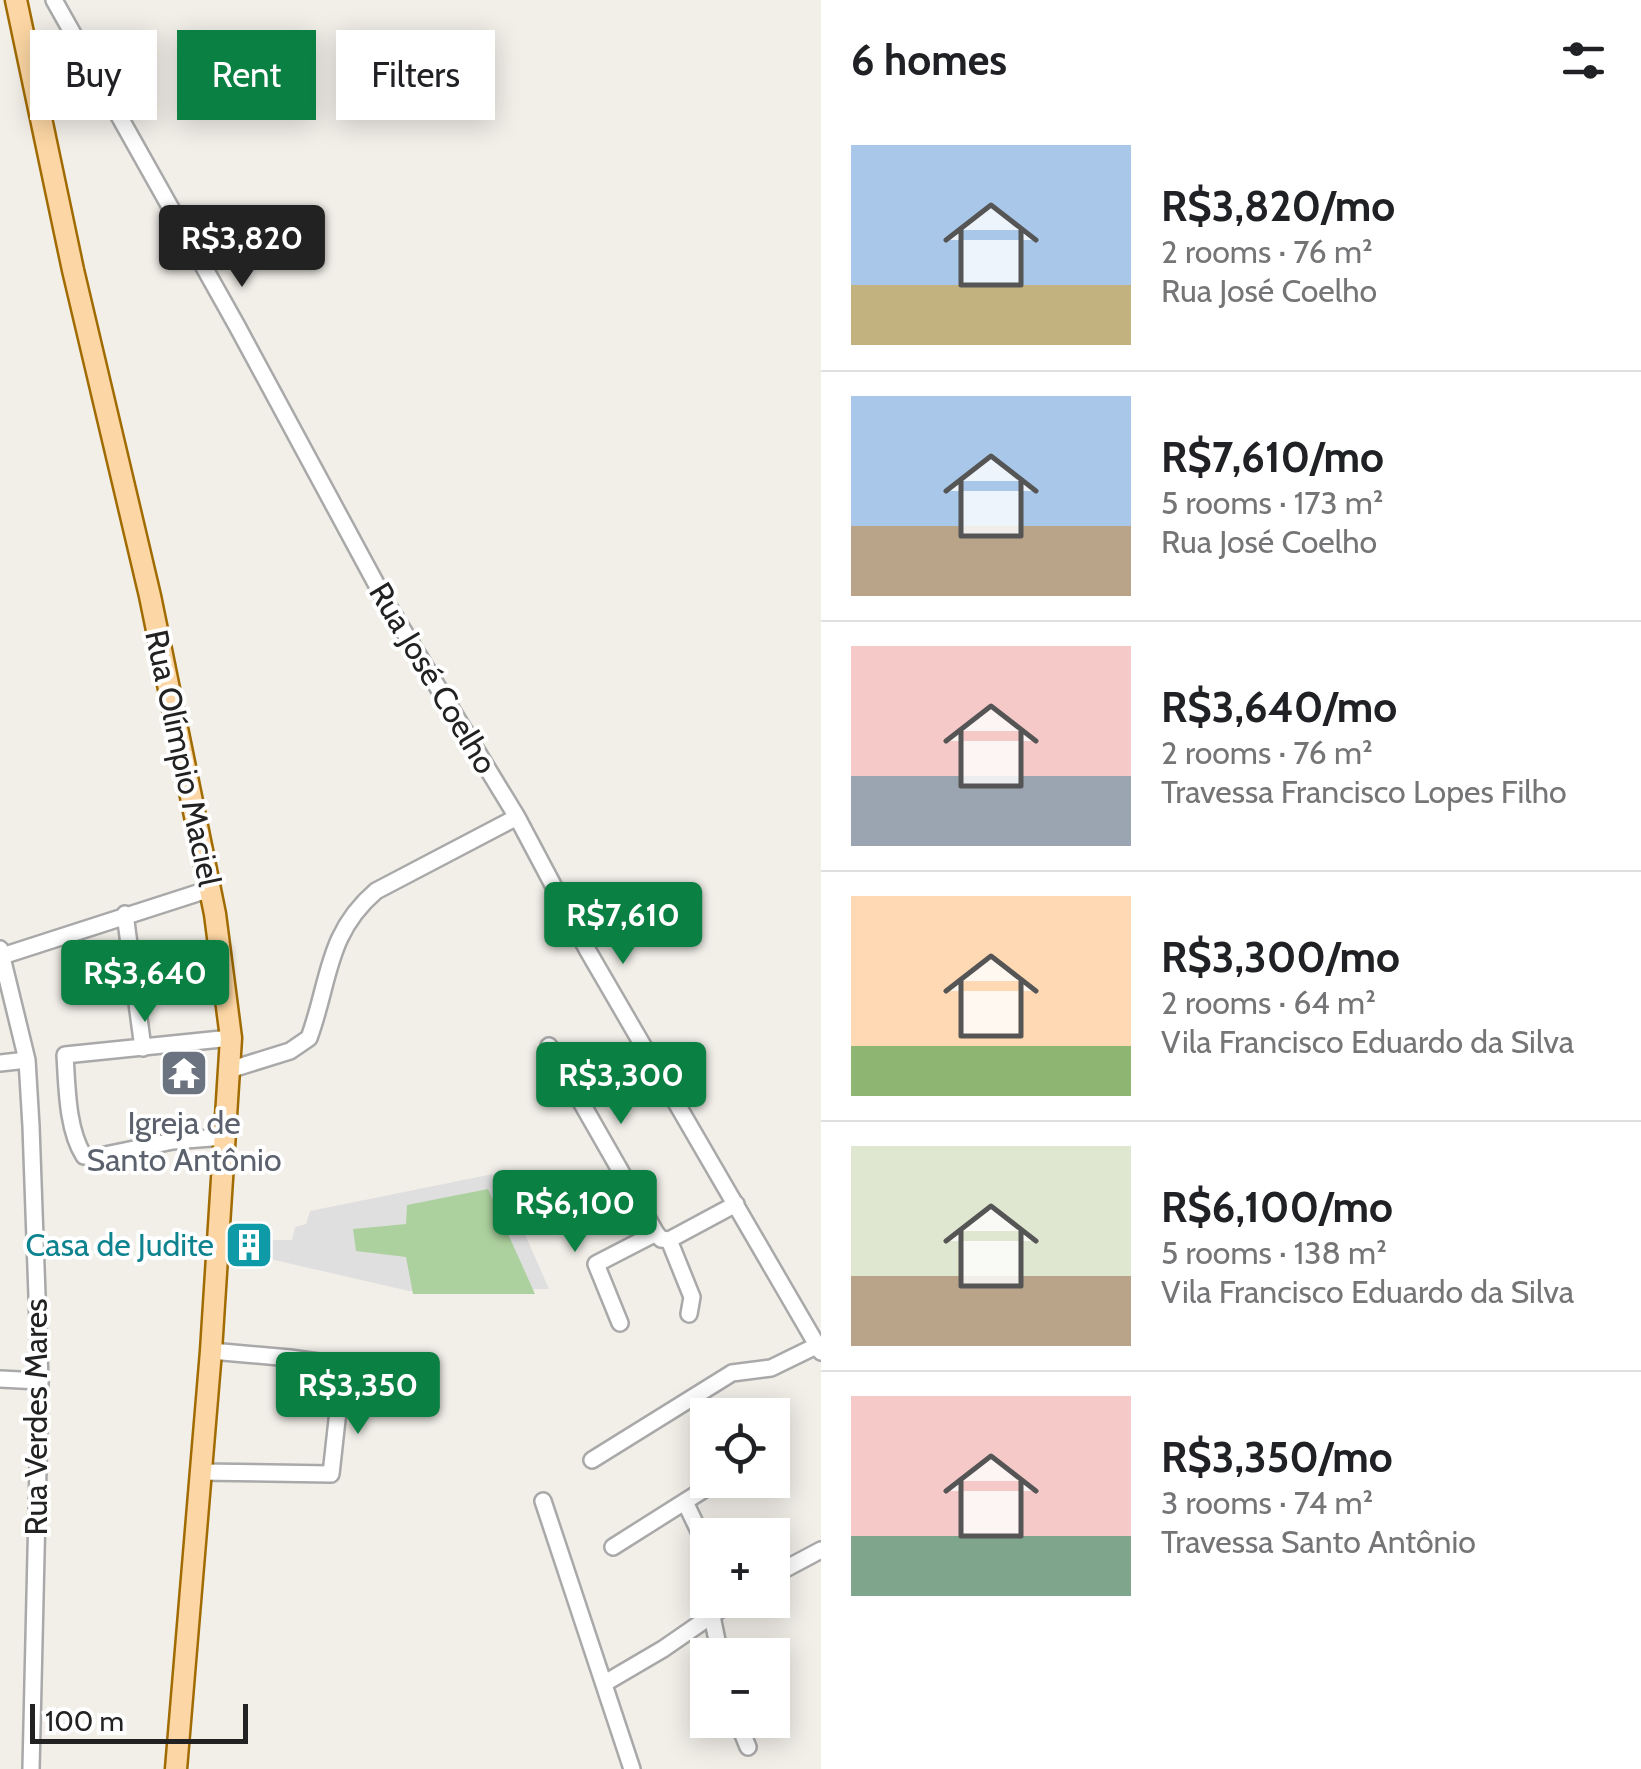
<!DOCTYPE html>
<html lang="en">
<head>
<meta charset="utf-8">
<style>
  body { margin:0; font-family:Cabin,sans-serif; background:#f2f2f2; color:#202124; height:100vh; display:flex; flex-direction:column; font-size:38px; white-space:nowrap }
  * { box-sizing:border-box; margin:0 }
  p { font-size:32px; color:#757577 }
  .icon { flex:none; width:55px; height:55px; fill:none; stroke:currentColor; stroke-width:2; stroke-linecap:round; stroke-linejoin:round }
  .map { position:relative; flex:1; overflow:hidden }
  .side { display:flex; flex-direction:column; background:#fff; width:820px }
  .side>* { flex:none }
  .hud { position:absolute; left:30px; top:30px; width:640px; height:90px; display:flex; gap:20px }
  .controls { position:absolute; left:690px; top:1398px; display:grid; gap:20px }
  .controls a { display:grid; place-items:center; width:100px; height:100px; border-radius:0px; background:#fff; box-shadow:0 5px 25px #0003; font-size:50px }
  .scale { position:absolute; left:30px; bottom:25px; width:218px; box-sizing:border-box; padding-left:10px; border:5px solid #222; border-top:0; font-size:28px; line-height:35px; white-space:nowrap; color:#222; -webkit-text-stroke:8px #fff; paint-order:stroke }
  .price { position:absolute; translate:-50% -85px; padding:0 22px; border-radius:10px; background:#0b8043; color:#fff; font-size:32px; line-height:65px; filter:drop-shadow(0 2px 5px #0008) }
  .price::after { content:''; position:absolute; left:50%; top:60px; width:30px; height:22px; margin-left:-15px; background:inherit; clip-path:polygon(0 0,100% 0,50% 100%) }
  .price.on { background:#222; color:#fff }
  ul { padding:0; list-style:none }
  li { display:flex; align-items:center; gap:30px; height:250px; padding:0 30px }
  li+li { border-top:2px solid #e0e0e0 }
  li span { display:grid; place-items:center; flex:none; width:280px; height:200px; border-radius:0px; color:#555 }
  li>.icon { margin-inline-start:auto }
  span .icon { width:120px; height:120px; fill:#fffc; stroke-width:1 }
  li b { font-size:42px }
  h2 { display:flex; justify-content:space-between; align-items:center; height:120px; padding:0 30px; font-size:42px }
  .pill { padding:0 35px; border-radius:0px; background:#fff; box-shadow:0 5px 25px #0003; font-size:35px; line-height:90px }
  .pill.on { background:#0b8043; color:#fff }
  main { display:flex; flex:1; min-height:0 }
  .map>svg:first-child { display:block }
  .residential { fill:#e0dfdf }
  .forest { fill:#add19e }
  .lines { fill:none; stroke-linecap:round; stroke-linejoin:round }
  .minor-casing { stroke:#a9a9a9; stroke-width:20 }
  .major-casing { stroke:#a06b00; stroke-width:25 }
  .minor { stroke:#fff; stroke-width:15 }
  .major { stroke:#fcd6a4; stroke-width:20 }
  .labels { text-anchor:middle; stroke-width:8; stroke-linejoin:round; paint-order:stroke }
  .street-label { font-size:32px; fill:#222; stroke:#fff }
  .worship-label { font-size:32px; fill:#5b616d; stroke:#fff }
  .culture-label { font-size:32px; fill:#0d838f; stroke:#fff; text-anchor:end }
</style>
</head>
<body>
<main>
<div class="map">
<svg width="821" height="1769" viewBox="0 0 821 1769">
  <rect width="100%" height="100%" fill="#f2efe9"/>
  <path class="residential" d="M498 1173 549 1289 409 1291 270 1259 271 1240H292L295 1227 306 1224 310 1211Z"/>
  <path class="forest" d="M488 1189 535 1294H413L406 1257 356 1251 353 1229 406 1224 407 1205Z"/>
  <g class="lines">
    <g class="minor-casing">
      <path id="minor" d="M54 0 237 326 387 604 517 817 588 951 821 1352
        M125 914 143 1048
        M0 949 27 1060 31 1126 40 1381 31 1769
        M2 956 210 889
        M549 1046 656 1233 661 1239 669 1240
        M0 1063 27 1060
        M229 1070 290 1051 309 1038C330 981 326 934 376 891L517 817
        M224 1137 173 1141 100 1156H84C67 1130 67 1086 65 1055L231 1038
        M669 1240 692 1297 689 1314
        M669 1240 736 1204
        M620 1323 596 1264 656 1233
        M211 1351 290 1358 382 1371
        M0 1379 40 1381
        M772 1446 775 1445
        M592 1460 732 1373 771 1368 818 1345
        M199 1472 331 1474 343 1366
        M543 1501 632 1769
        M685 1502 708 1550
        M613 1547 719 1480
        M772 1576 821 1550
        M712 1616 720 1655
        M605 1683 663 1649 734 1600
        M737 1720 748 1747"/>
    </g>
    <g class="major-casing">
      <path id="major" d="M16 0 73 270 150 596 215 914 231 1038 211 1351 176 1769"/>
    </g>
    <use href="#minor" class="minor"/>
    <use href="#major" class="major"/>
  </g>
  <defs>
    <g id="temple-square" transform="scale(2.5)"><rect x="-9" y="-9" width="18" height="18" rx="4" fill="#6b7280" stroke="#fff"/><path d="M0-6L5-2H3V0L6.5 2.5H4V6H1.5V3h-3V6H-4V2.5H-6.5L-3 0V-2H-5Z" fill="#fff"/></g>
    <g id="building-square" transform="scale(2.5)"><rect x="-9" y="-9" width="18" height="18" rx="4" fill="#0f9aa8" stroke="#fff"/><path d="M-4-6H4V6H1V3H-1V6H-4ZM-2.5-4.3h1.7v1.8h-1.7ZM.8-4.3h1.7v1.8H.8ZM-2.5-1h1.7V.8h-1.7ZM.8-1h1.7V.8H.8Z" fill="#fff"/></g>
  </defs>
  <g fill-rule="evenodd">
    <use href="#temple-square" x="184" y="1073"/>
    <use href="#building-square" x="249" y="1245"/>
  </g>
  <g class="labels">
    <g class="street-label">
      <text transform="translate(433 678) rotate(59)" y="11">Rua José Coelho</text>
      <text transform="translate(183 758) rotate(78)" y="11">Rua Olímpio Maciel</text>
      <text transform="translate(36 1417) rotate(-90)" y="11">Rua Verdes Mares</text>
    </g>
    <g class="worship-label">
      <text x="184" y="1134">Igreja de<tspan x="184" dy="37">Santo Antônio</tspan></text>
    </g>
    <g class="culture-label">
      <text x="214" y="1256">Casa de Judite</text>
    </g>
  </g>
</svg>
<div class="controls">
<a><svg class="icon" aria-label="locate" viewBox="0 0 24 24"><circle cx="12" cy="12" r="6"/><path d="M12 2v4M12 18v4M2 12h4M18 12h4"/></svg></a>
<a>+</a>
<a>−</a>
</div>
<div class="scale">100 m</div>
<b class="price on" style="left:242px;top:290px">R$3,820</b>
<b class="price" style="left:623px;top:967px">R$7,610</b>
<b class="price" style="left:145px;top:1025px">R$3,640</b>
<b class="price" style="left:621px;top:1127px">R$3,300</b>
<b class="price" style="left:575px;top:1255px">R$6,100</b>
<b class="price" style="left:358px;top:1437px">R$3,350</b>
<div class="hud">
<a class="pill">Buy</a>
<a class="pill on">Rent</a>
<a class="pill">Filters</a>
</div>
</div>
<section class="side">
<h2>6 homes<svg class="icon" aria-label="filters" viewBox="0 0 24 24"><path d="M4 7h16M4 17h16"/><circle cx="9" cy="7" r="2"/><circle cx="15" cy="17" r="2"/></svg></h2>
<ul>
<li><span style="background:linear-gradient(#a9c7e8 70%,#c2b280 0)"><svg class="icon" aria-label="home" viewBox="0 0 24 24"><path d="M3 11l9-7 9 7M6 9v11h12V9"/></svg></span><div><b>R$3,820/mo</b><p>2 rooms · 76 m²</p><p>Rua José Coelho</p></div></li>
<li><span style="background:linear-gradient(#a9c7e8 65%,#b9a48a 0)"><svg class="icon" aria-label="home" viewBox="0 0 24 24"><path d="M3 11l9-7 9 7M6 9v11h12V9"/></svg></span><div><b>R$7,610/mo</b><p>5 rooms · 173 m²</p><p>Rua José Coelho</p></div></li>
<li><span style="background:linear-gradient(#f6c9c9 65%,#9aa5b1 0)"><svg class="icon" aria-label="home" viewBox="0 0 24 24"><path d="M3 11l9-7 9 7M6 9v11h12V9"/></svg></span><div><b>R$3,640/mo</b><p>2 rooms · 76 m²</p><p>Travessa Francisco Lopes Filho</p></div></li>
<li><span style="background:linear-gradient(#ffd9b3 75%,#8fb573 0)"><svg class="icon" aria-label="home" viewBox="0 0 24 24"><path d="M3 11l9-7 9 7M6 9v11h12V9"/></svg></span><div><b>R$3,300/mo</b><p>2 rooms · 64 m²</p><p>Vila Francisco Eduardo da Silva</p></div></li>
<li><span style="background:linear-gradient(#dfe7d0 65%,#b9a48a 0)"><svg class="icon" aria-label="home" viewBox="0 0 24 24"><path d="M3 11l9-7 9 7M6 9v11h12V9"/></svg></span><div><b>R$6,100/mo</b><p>5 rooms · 138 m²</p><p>Vila Francisco Eduardo da Silva</p></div></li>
<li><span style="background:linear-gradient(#f6c9c9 70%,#7fa58c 0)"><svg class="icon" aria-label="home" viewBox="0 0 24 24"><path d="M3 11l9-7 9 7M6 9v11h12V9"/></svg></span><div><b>R$3,350/mo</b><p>3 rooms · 74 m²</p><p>Travessa Santo Antônio</p></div></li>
</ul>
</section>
</main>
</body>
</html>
